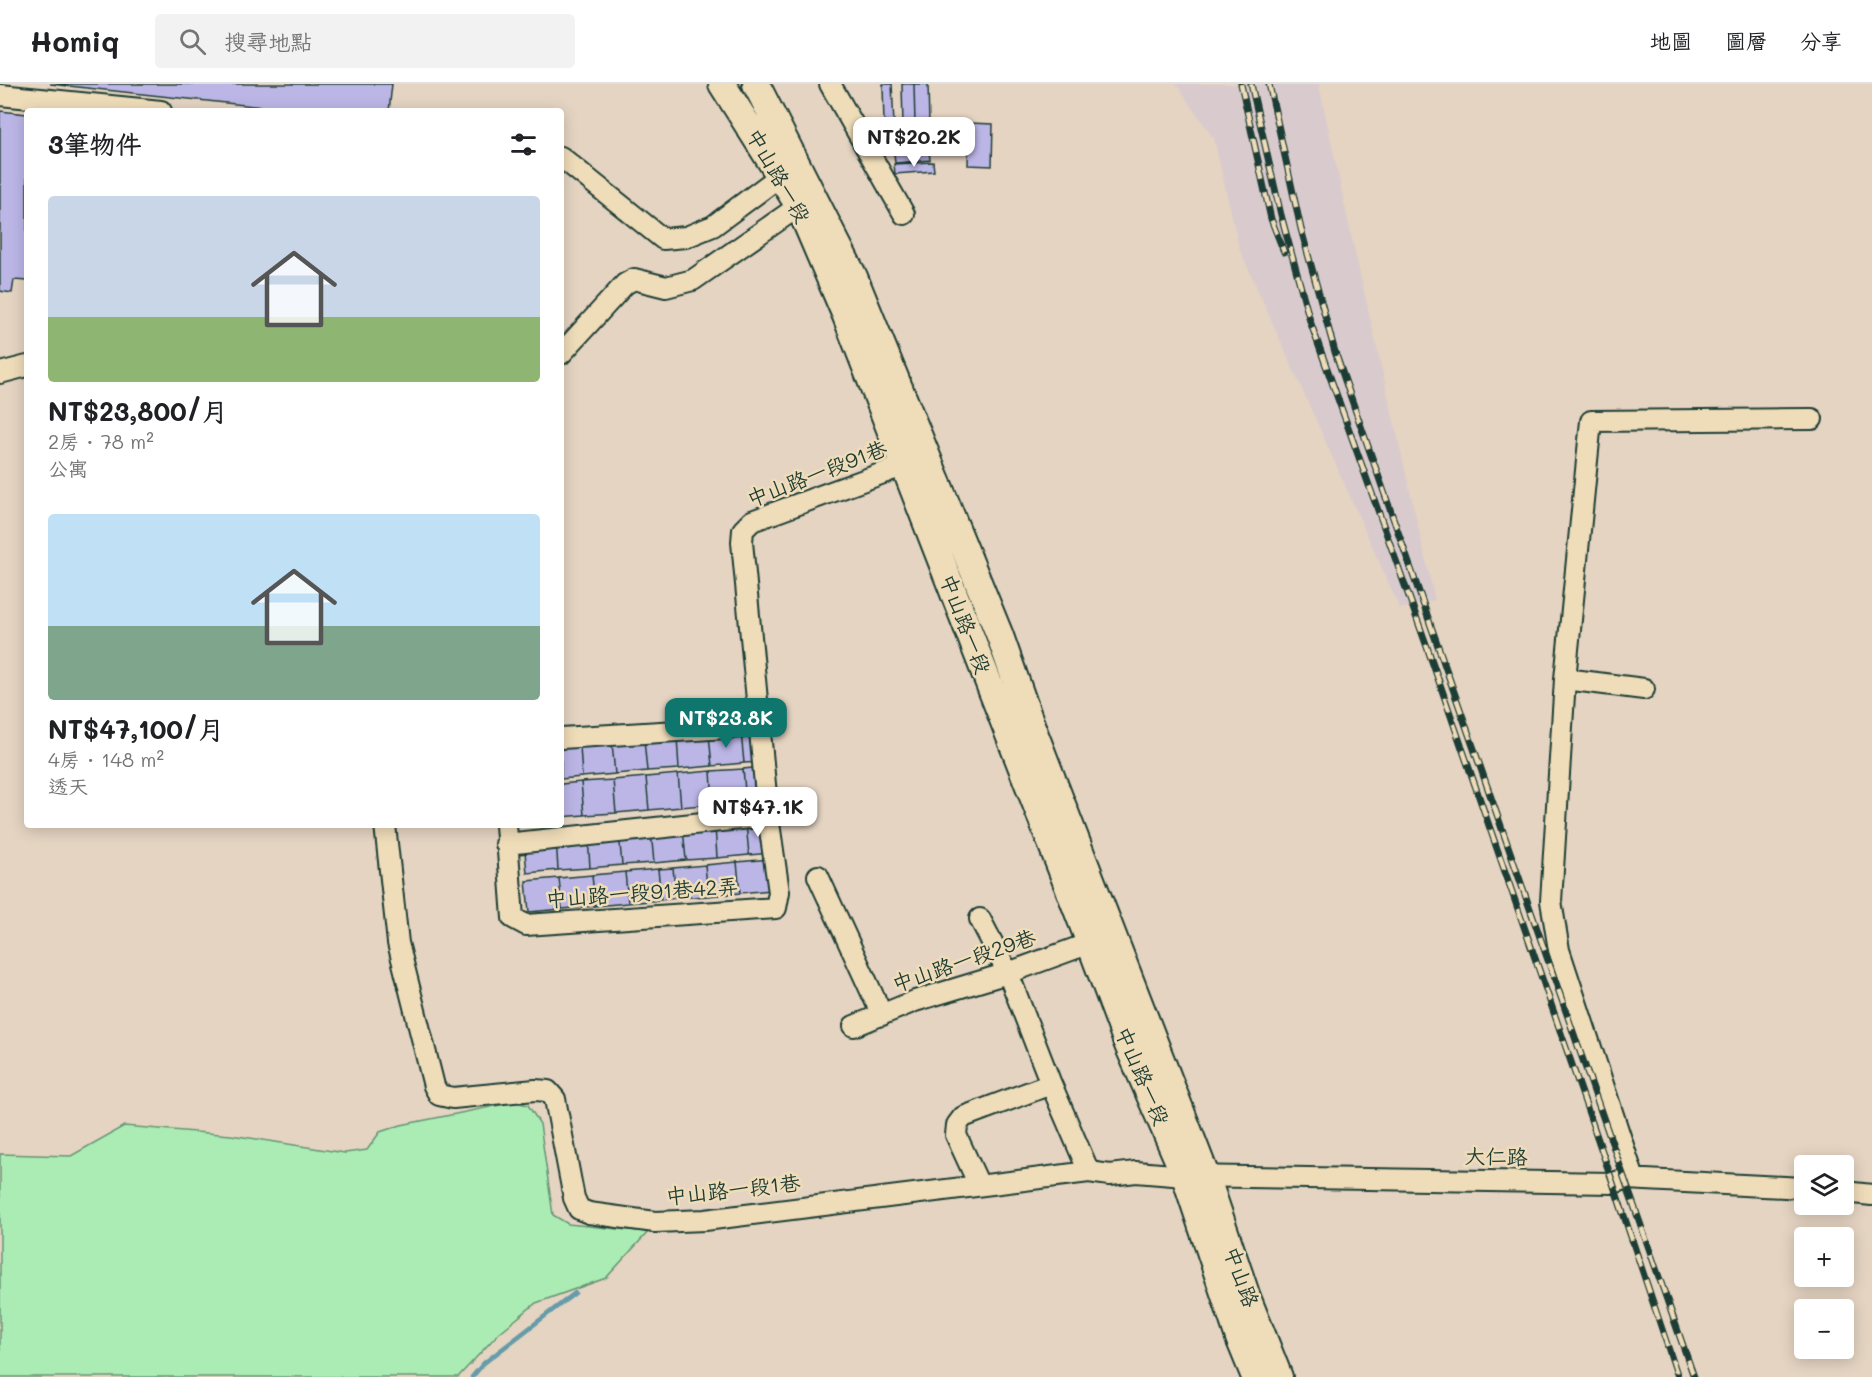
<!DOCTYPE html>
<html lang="zh-TW">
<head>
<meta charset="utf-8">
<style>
  body { margin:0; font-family:Mali,"LXGW WenKai TC",sans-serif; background:#f2f2f2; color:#202124; height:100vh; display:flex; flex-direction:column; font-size:22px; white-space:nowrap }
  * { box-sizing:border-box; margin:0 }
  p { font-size:20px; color:#757577 }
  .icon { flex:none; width:33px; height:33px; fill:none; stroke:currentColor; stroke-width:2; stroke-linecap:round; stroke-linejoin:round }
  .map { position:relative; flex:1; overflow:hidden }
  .side { position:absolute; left:24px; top:24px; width:540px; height:720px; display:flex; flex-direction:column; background:#fff; border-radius:6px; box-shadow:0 3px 15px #0003 }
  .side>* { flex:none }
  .buttons { position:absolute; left:1794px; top:1071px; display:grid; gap:12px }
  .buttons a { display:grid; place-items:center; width:60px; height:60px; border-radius:6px; background:#fff; box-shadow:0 3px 15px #0003; font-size:30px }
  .price { position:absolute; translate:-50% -51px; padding:0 14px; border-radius:12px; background:#fff; color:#222; font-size:20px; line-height:39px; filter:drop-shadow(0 2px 3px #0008) }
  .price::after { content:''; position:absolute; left:50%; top:36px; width:18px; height:14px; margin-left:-9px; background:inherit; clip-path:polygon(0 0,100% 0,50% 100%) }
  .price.on { background:#0f766e; color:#fff }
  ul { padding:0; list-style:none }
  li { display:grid; align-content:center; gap:12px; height:318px; padding:0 24px }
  li span { display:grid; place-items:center; height:186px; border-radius:6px; color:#555 }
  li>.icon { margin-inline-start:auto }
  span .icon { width:108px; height:108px; fill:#fffc; stroke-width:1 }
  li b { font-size:26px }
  h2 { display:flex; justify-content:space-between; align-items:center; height:72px; padding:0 24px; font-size:26px }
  header { display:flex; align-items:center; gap:36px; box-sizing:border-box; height:84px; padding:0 30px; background:#fff; border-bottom:2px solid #e0e0e0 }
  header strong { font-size:28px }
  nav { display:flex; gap:33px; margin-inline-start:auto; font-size:21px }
  .search { width:420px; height:54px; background:#f2f2f2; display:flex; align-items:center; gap:15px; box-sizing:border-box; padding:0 21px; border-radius:6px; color:#757577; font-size:22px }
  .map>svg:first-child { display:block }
  .built { fill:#d9cbcd }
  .green { fill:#abecb4; stroke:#659474; stroke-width:1.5 }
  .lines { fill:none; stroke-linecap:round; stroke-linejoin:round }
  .stream { stroke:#669ba9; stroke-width:4.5 }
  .building { fill:#bcb6e7; stroke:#1f3d34; stroke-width:1.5 }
  .minor-casing { stroke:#1f3d34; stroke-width:24 }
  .major-casing { stroke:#1f3d34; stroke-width:30 }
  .minor { stroke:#efdcb9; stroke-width:20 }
  .major { stroke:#efdcb9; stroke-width:26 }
  .rail-casing { stroke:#1f3d34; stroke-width:7 }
  .rail { stroke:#efdcb9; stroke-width:4.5; stroke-dasharray:14; stroke-linecap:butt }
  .labels { text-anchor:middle; stroke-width:5; stroke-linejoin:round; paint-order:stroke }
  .street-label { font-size:21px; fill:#1f3d34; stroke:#efdcb9 }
</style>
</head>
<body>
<header>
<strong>Homiq</strong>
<div class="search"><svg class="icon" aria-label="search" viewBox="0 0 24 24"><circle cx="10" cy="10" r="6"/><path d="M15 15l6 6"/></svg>搜尋地點</div>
<nav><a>地圖</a><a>圖層</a><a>分享</a></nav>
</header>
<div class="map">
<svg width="1872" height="1293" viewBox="0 0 1872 1293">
  <rect width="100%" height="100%" fill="#e5d4c2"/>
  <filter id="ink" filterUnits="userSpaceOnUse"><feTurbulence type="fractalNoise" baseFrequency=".0167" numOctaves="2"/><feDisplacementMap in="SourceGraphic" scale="12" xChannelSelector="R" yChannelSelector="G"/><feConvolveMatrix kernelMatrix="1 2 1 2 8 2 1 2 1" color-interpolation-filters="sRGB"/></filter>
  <g filter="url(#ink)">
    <path class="built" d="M1176 0H1319L1350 146 1435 516 1400 525 1239 164 1214 55Z"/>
    <path class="green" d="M515 1018 528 1021 540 1040 553 1131 568 1140 648 1148 606 1194 536 1219 499 1249 458 1293H0V1070L71 1072 124 1042 231 1051 345 1069 367 1066 380 1048 401 1041Z"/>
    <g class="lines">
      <path class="stream" d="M472 1293 484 1279 575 1209"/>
    </g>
    <path class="building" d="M50 0H392L389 27H300Z
      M883 0H892L894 41H884Z
      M902 0H914L915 41H903Z
      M914 0H928L929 40 915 41Z
      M0 27 27 30V197L14 196 12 209 0 207Z
      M969 39 993 40 992 82 968 81Z
      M952 40 954 64 938 66 935 42Z
      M933 41 934 52 906 54 905 44Z
      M904 43V54L871 55 870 44Z
      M929 66 930 76 895 79 894 69Z
      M933 78 934 87 895 90 894 80Z
      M760 646 762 678 744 679 741 648Z
      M741 648 744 679 712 682 709 651Z
      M709 651 712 682 679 685 677 653Z
      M677 653 679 685 647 687 644 656Z
      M644 656 647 687 615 690 612 659Z
      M612 659 615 690 582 693 580 661Z
      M580 661 582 693 561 695V663Z
      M763 683 766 716 746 718 743 685Z
      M743 685 746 718 713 720 711 687Z
      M711 687 713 720 681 723 678 690Z
      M678 690 681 723 649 726 646 693Z
      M646 693 649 726 616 729 613 696Z
      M613 696 616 729 584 731 581 698Z
      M581 698 584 731 561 733V700Z
      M768 737 771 769 749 771 746 739Z
      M746 739 749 771 717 774 715 742Z
      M715 742 717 774 686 776 683 744Z
      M683 744 686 776 654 779 651 747Z
      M651 747 654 779 622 781 619 749Z
      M619 749 622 781 590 784 588 752Z
      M588 752 590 784 558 786 556 754Z
      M556 754 558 786 527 789 524 757Z
      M770 775 772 806 740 809 737 778Z
      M737 778 740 809 708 812 705 781Z
      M705 781 708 812 676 814 673 784Z
      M673 784 676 814 661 816 658 785Z
      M658 785 661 816 628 819 625 788Z
      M625 788 628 819 595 822 592 791Z
      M592 791 595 822 562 825 559 794Z
      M559 794 562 825 529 828 526 797Z"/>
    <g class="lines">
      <g class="minor-casing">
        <path id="minor" d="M830 0 904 130
          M0 11 161 27
          M561 73 663 155 686 153 713 142 780 92
          M561 270 625 200 634 195 666 203 693 196 799 122
          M0 289 27 282
          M1565 595 1644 605
          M561 654 760 642
          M385 741 398 859 434 1002 439 1011 453 1014 535 1006 548 1007 555 1015 574 1114 579 1125 589 1129 655 1138 705 1136 1089 1088 1110 1091 1136 1088 1185 1092 1613 1099 1626 1095 1804 1104
          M506 741 513 834 526 841 776 824 779 808 768 732 742 458 743 446 752 437 916 377
          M506 760 768 732
          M818 792 882 931
          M980 835 1008 889 1051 1000 1089 1088
          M854 942 915 917 1008 889 1090 859
          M1634 1095 1559 866 1551 817 1565 595 1591 337 1812 335
          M979 1101 956 1051 957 1041 963 1033 1051 1000
          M1844 1108 1872 1111"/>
      </g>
      <g class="major-casing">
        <path id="major" d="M722 0 799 122 846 232 1090 859 1128 961 1185 1092 1239 1254 1255 1293
          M756 0 854 193 1000 552 1032 643 1206 1092 1247 1213 1279 1293"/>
      </g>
      <use href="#minor" class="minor"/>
      <use href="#major" class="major"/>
      <g class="rail-casing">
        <path id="rail" d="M1241 0 1271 135 1284 168
          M1251 0 1281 131 1310 237 1426 560 1613 1099 1678 1293
          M1269 0 1301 145 1335 268 1694 1293"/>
      </g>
      <use href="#rail" class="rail"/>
    </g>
  </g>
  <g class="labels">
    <g class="street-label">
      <text transform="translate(778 92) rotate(60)" y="7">中山路一段</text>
      <text transform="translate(817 390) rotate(-21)" y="7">中山路一段91巷</text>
      <text transform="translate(965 540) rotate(69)" y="7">中山路一段</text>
      <text transform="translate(642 809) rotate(-4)" y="7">中山路一段91巷42弄</text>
      <text transform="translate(964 877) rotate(-19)" y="7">中山路一段29巷</text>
      <text transform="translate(1142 992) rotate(67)" y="7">中山路一段</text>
      <text transform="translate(1496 1073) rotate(1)" y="7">大仁路</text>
      <text transform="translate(733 1106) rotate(-6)" y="7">中山路一段1巷</text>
      <text transform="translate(1241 1193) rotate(70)" y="7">中山路</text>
    </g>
  </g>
</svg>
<div class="buttons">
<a><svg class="icon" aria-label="layers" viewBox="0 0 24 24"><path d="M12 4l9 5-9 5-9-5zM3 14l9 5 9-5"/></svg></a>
<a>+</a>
<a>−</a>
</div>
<b class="price" style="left:914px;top:84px">NT$20.2K</b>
<b class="price on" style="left:726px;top:665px">NT$23.8K</b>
<b class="price" style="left:758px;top:754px">NT$47.1K</b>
<section class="side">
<h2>3筆物件<svg class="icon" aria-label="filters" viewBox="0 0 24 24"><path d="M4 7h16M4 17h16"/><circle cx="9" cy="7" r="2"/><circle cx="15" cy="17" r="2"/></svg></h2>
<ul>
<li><span style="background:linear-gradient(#c9d6e8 65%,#8fb573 0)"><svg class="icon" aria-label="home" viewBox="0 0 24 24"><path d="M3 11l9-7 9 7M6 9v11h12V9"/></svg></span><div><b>NT$23,800/月</b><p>2房 · 78 m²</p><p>公寓</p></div></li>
<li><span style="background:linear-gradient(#bfe0f5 60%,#7fa58c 0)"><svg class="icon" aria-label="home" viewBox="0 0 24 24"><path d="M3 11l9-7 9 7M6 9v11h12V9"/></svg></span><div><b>NT$47,100/月</b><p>4房 · 148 m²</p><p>透天</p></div></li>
</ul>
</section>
</div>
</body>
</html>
